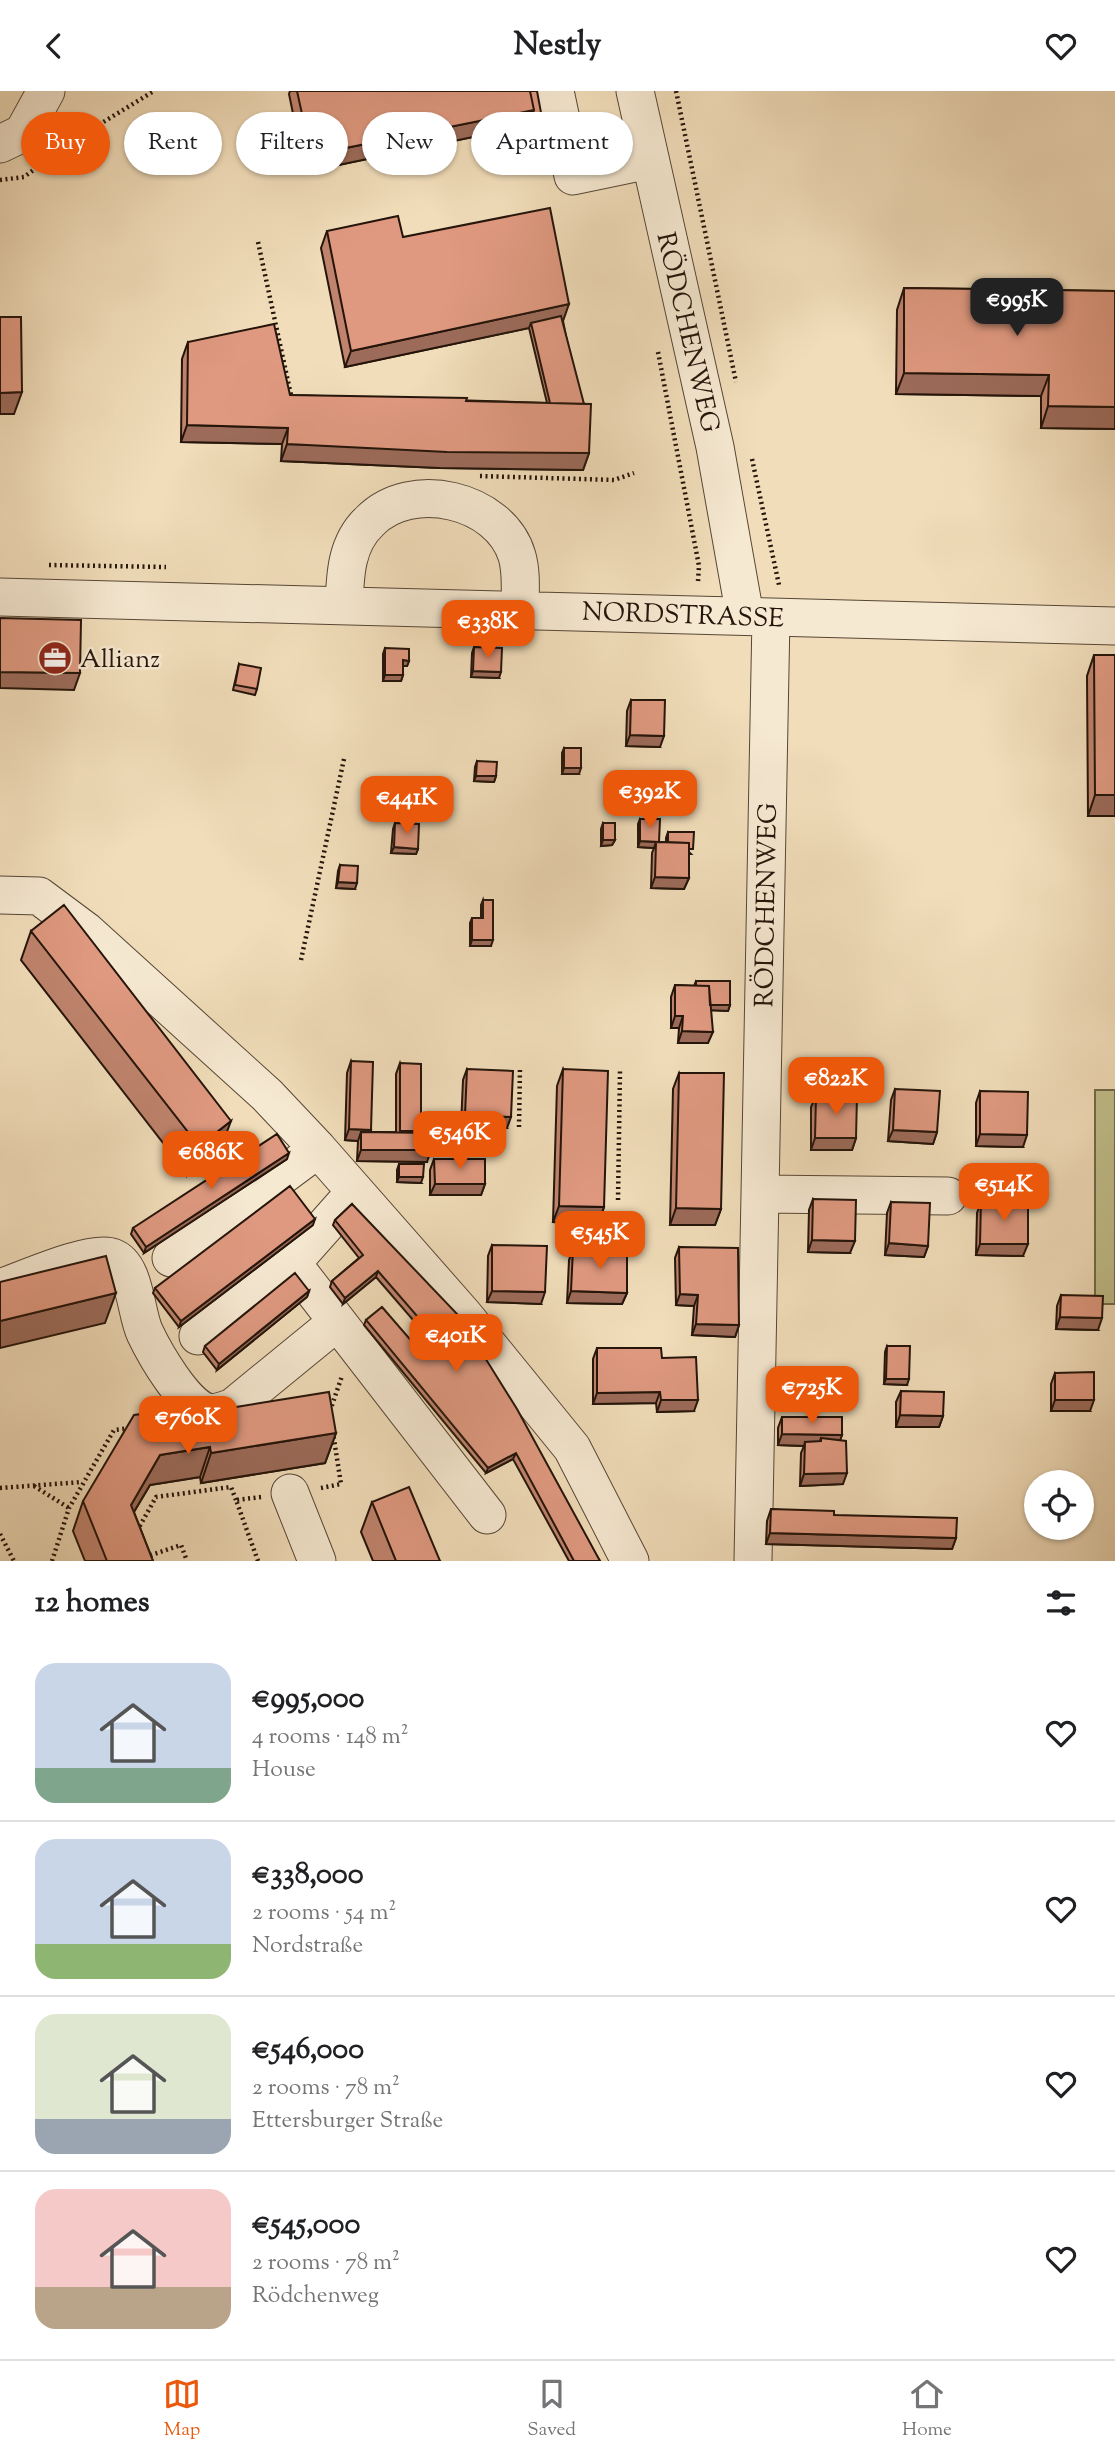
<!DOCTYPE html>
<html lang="en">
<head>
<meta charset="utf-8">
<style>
  body { margin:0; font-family:"Sorts Mill Goudy",serif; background:#f2f2f2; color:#202124; height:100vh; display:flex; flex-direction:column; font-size:26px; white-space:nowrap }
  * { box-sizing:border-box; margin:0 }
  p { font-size:23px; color:#757577 }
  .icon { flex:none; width:38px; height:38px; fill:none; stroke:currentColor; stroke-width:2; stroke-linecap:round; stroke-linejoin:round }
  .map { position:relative; height:1470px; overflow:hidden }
  .side { display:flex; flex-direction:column; background:#fff; flex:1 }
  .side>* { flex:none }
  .banner { position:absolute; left:21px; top:21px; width:700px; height:63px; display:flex; gap:14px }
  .buttons { position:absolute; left:1024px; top:1379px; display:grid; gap:14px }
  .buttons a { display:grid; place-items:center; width:70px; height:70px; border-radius:50%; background:#fff; box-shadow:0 2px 5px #0004; font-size:35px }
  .price { position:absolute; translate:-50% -60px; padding:0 16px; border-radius:14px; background:#ea580c; color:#fff; font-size:23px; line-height:46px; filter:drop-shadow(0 2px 4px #0008) }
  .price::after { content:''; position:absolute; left:50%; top:42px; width:21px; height:16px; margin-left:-10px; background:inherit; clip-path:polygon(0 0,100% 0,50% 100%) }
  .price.selected { background:#222; color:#fff }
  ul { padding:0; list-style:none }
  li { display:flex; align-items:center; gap:21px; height:175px; padding:0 35px }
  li+li { border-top:2px solid #e0e0e0 }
  li span { display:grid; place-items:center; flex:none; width:196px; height:140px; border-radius:21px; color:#555 }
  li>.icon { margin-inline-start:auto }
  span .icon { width:84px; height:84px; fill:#fffc; stroke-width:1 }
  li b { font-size:30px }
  h2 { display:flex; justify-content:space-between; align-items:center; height:84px; padding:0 35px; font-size:30px }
  .tag { padding:0 24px; border-radius:32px; background:#fff; box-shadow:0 2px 5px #0004; font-size:24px; line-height:63px }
  .tag.selected { background:#ea580c; color:#fff }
  header { display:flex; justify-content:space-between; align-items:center; height:91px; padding:0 35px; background:#fff; font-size:32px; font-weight:800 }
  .menu { display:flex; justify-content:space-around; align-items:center; height:98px; border-top:2px solid #e0e0e0; background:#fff; font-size:19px; color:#757577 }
  .menu a { display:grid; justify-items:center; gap:4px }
  .menu .selected { color:#ea580c }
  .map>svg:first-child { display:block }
  .green { fill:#c1bf8b; stroke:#726a4a; stroke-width:2 }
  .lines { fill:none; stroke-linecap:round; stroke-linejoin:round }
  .minor-casing { stroke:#574636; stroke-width:39 }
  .path { stroke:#24140a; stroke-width:4.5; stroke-dasharray:2 3.5; stroke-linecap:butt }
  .minor { stroke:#f6e9d2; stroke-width:37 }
  .wall { fill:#c0846e; stroke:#24140a; stroke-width:2 }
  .shaded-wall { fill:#9c6b5a; stroke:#24140a; stroke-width:2 }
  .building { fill:#df9980; stroke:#24140a; stroke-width:2 }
  .labels { text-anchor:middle; stroke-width:5; stroke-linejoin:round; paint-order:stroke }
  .street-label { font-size:26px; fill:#24140a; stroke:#f6e9d2 }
  .poi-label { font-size:26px; fill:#24140a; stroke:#f6e9d2; text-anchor:start }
</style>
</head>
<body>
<header><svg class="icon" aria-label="back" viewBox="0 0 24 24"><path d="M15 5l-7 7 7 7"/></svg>Nestly<svg class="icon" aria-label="heart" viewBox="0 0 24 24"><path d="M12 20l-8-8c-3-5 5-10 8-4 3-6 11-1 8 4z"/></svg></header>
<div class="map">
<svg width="1115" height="1470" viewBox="0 0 1115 1470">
  <rect width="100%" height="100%" fill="#f1ddba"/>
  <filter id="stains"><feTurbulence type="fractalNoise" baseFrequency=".00286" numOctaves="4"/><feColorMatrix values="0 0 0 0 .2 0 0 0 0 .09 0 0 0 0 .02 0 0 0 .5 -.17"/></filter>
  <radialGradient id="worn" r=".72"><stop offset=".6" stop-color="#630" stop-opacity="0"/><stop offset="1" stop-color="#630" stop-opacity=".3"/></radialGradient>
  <path class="green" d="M1095 999H1115V1213H1095Z"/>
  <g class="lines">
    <g class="minor-casing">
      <path id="minor" d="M555 0 573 85 650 69
        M635 0 715 356 745 525
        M0 53 23 42 46 0
        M0 506 1115 535
        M344 515C345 484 346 452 370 430 411 388 500 408 517 465 522 482 520 502 520 519
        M0 804 39 805 86 840 267 1004 318 1058 463 1223 572 1357 630 1470
        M760 1103 948 1105
        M171 1167 318 1058
        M292 1172 487 1424
        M0 1197C23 1189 92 1158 112 1166 136 1175 135 1221 145 1242 155 1263 184 1314 207 1321 216 1323 225 1319 233 1316L337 1231
        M198 1245 292 1172 355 1101
        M290 1402 317 1470
        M753 1470 771 526"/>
    </g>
    <path class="path" d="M676 0 736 291
      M0 89 24 86 74 49 154 0
      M258 151 292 309
      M658 261 699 475 698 490
      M752 368 779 494
      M480 385 614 389 634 382
      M49 474 166 476
      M301 869 344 668
      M519 1036 520 976
      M618 1109 620 978
      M330 1320 342 1285
      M34 1395 69 1417
      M0 1397 82 1391
      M321 1397 341 1393 333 1342
      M137 1440 156 1406 231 1396 236 1409
      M0 1443 14 1470
      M145 1466 181 1454 187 1470
      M52 1470 69 1417 114 1339 130 1337
      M258 1470 236 1409 261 1406"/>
    <use href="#minor" class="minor"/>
  </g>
  <path class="wall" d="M290 0H297L540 32 305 81 289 3Z
    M327 140 403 146 563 230 589 362 583 379 440 377 281 370 282 353 181 351 182 268 188 251 290 304 547 312 529 237 345 276 321 157Z
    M904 197 1115 200V338L1041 337V305L896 303 897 219Z
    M474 556 499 587 471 586 472 562Z
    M385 557 409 570 407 575H403V584L401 590H383V563Z
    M1094 564H1115V725H1088L1087 585Z
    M239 573 257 598 255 604 233 599Z
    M631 609 660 656 626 655 627 620Z
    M564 657 579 683H562V662Z
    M477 670 496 685 494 691 474 690 475 676Z
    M640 728 659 751H666V747L668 741 691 763H689V787L684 798 651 797 652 762 654 757 638 756V733Z
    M395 732 418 758 416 763 391 762 393 738Z
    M603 732 615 749 612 754 601 755V738Z
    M340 774 355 798 336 797 338 780Z
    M483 809 491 855H470V832L472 827H481V814Z
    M31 840 220 1059 188 1084 21 869Z
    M696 890 730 914 728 920 711 919 708 952H678L679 937H671V906L675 894 694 895Z
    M351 970 371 1039 370 1041H396V983L400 972 421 1040 427 1071 357 1070 358 1050 345 1049 347 982Z
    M467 978 507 1037 461 1035 463 989Z
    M563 978 604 1116 598 1133 553 1131 557 995Z
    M679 982 721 1118 715 1134H670L673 998Z
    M895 998 937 1041 933 1053 888 1050 891 1009Z
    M980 1000 1023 1056 976 1055V1012Z
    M816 1005 856 1047 852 1059H811V1016Z
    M287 1068 144 1162 131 1143 133 1137Z
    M434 1068 485 1093 481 1104H430V1079Z
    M399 1073 421 1092 397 1091V1079Z
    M813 1108 850 1162 808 1161 809 1119Z
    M891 1111 928 1155 924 1166 885 1164 887 1122Z
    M981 1111 1023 1165 976 1164 977 1122Z
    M352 1113 600 1470H569L513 1368 486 1382 364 1234 366 1229 427 1268 439 1259 376 1186 343 1213 330 1196 332 1190 359 1167 333 1134 335 1129Z
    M313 1134 179 1236 153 1202 155 1197Z
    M492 1154 541 1213 487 1211 488 1165Z
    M679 1156 739 1234 735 1246 692 1244 694 1215 676 1214 675 1167Z
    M573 1158 627 1202 622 1213 567 1212 569 1169Z
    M309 1200 307 1206 217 1279 203 1261 205 1255Z
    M1061 1204 1098 1239 1056 1238 1057 1215Z
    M887 1255 907 1294 884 1293 885 1261Z
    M597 1257 662 1267 694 1320 657 1321 656 1312 593 1313V1268Z
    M1055 1282 1090 1320H1051V1293Z
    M901 1300 943 1325 939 1336H896V1311Z
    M205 1321 336 1342 325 1372 201 1392 200 1386 150 1394 134 1421 153 1470H85L73 1440 83 1410Z
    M782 1326 842 1344 840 1349 843 1393 800 1395 801 1362 804 1355 778 1354V1337Z
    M372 1411 440 1470H373L361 1441Z
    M771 1418 834 1424 956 1447 952 1458 766 1453 767 1430Z"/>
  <path class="shaded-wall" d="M534 19 542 27 540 32 305 81 311 64Z
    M569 213 563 230 531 232 529 237 345 276 351 260Z
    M904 282 1049 284 1041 305 896 303Z
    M22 301 14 323H0V302Z
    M1048 315 1115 316V338L1041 337Z
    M187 334 288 337 282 353 181 351Z
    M287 353 589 362 583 379 440 377 281 370Z
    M403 569 409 570 407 575H401Z
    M473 580 501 581 499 587 471 586Z
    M0 581 80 582 74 599 0 597Z
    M385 584H403L401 590H383Z
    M630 644 664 645 660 656 626 655Z
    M564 677H581L579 683H562Z
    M476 685H496L494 691 474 690Z
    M1095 704H1115V725H1088Z
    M603 749H615L612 754 601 755Z
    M640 750 659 751H656L654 757 638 756Z
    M394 756 418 758 416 763 391 762Z
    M655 786 689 787 684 798 651 797Z
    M338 791 357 792 355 798 336 797Z
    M472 849H493L491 855H470Z
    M707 914H730L728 920 705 919Z
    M675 925H683L679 937H671Z
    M682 940 713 941 708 952H678Z
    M465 1024 511 1026 507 1037 461 1035Z
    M231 1030 220 1059 188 1084 199 1055Z
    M349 1038 371 1039 367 1050 361 1041 358 1050 345 1049Z
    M893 1039 937 1041 933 1053 888 1050Z
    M980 1043 1027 1044 1023 1056 976 1055Z
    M815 1047H856L852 1059H811Z
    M361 1059H431L427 1071 357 1070Z
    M289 1062 287 1068 144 1162 146 1156Z
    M399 1086H423L421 1092 397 1091Z
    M435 1093H485L481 1104H430Z
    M559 1115 604 1116 598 1133 553 1131Z
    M676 1117 721 1118 715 1134H670Z
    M315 1128 313 1134 179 1236 181 1230Z
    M812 1149 855 1150 850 1162 808 1161Z
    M889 1152 928 1155 924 1166 885 1164Z
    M980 1153H1028L1023 1165 976 1164Z
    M378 1180 376 1186 343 1213 345 1207Z
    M309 1200 307 1206 217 1279 219 1273Z
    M492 1200 545 1201 541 1213 487 1211Z
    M571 1200 627 1202 622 1213 567 1212Z
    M116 1202 105 1232 0 1257V1230Z
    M680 1203 698 1204 694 1215 676 1214Z
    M1060 1226 1102 1227 1098 1239 1056 1238Z
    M696 1233 739 1234 735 1246 692 1244Z
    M886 1288H909L907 1294 884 1293Z
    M660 1301 656 1312 593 1313 597 1302Z
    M661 1309H698L694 1320 657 1321Z
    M1055 1309H1094L1090 1320H1051Z
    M900 1324 943 1325 939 1336H896Z
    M336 1342 325 1372 201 1392 211 1362Z
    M782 1343 842 1344 838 1355 821 1350V1347L818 1355 805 1351 804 1355 778 1354Z
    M210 1356 200 1386 150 1394 120 1444 131 1414 160 1364Z
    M516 1362 513 1368 486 1382 488 1377Z
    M847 1382 843 1393 800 1395 804 1383Z
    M770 1442 956 1447 952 1458 766 1453Z"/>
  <path class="building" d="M297 0H530L534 19 311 64Z
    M530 0H537L542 27 530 30 534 19Z
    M550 117 569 213 351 260 327 140 398 125 403 146Z
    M904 197 1115 200V316L1048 315 1049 284 904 282Z
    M561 225 584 313 550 312 531 232Z
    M0 226H21L22 301 0 302Z
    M274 233 290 304 467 307 466 310 591 313 589 362 447 361 287 353 288 337 187 334 188 251Z
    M0 527 81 529 80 582 0 581Z
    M474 556 502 557 501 581 473 580Z
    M385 557 409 558V570L403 569V584H385Z
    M1094 564H1115V704H1095Z
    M239 573 261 577 257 598 235 594Z
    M631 609H665L664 645 630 644Z
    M564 657H581V677H564Z
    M477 670 497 671 496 685H476Z
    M640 728H660L659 751 640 750Z
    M395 732 419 733 418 758 394 756Z
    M603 732H615V749H603Z
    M668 741H694L693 758H689V752L668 751Z
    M656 751 689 752V787L655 786Z
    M340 774 358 775 357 792 338 791Z
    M483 809H493V849H472V827H483Z
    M64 814 231 1030 199 1055 31 840Z
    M696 890H730V914H710L709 895H696Z
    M675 894 709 895 713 941 682 940 683 925H675Z
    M351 970 373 971 371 1039 349 1038Z
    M400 972 421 973V1040H400Z
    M467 978 513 980 511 1026 465 1024Z
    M563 978 608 980 604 1116 559 1115Z
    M679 982H724L721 1118 676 1117Z
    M895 998 940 1000 937 1041 893 1039Z
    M980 1000 1028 1001 1027 1044 980 1043Z
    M816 1005H857L856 1047H815Z
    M361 1041 431 1042V1059H361Z
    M277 1043 289 1062 146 1156 133 1137Z
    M434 1068H485V1093H435Z
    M399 1073H424L423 1086H399Z
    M290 1095 315 1128 181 1230 155 1197Z
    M813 1108 856 1109 855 1150 812 1149Z
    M891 1111 930 1112 928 1155 889 1152Z
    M981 1111H1028V1153H980Z
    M352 1113 459 1225 517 1318 600 1470H574L516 1362 488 1377 366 1229 382 1216 427 1268 444 1256 378 1180 345 1207 332 1190 363 1164 335 1129Z
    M492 1154 547 1155 545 1201 492 1200Z
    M679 1156 738 1157 739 1234 696 1233 698 1204 680 1203Z
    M573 1158H627V1202L571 1200Z
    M106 1165 116 1202 0 1230V1191Z
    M295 1182 309 1200 219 1273 205 1255Z
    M1061 1204 1103 1205 1102 1227 1060 1226Z
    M887 1255H910L909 1288H886Z
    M597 1257H661L662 1267 696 1266 698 1309H661L660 1301 597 1302Z
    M1094 1281V1309H1055V1282Z
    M901 1300 944 1301 943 1325 900 1324Z
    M329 1301 336 1342 211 1362 210 1356 160 1364 131 1414 153 1470H107L83 1410 134 1324 204 1315 205 1321Z
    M782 1326H842V1344L782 1343Z
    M821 1347 846 1350 847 1382 804 1383 805 1351 821 1350Z
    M409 1396 440 1470H396L372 1411Z
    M771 1418 834 1420V1424L957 1427 956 1447 770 1442Z"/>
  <defs>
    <g id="office-disc" transform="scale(1.75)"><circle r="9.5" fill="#8f2418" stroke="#f6e9d2"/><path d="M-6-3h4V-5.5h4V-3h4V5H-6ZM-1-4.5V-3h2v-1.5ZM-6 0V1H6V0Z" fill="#fff"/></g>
  </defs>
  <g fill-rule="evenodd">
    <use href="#office-disc" x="55" y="567"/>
  </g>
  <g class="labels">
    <g class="street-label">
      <text transform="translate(689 241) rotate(77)" y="9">RÖDCHENWEG</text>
      <text transform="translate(683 523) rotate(2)" y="9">NORDSTRASSE</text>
      <text transform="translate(765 814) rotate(-89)" y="9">RÖDCHENWEG</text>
    </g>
    <g class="poi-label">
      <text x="80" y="576">Allianz</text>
    </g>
  </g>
  <rect width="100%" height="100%" filter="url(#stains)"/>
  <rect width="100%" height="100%" fill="url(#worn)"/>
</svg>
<div class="buttons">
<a><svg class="icon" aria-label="locate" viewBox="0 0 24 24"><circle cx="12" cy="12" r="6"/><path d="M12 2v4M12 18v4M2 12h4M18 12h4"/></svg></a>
</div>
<b class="price selected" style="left:1017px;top:247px">€995K</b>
<b class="price" style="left:488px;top:569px">€338K</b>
<b class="price" style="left:650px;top:739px">€392K</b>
<b class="price" style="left:407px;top:745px">€441K</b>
<b class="price" style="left:836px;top:1026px">€822K</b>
<b class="price" style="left:460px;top:1080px">€546K</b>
<b class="price" style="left:211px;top:1100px">€686K</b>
<b class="price" style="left:1004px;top:1132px">€514K</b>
<b class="price" style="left:600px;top:1180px">€545K</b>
<b class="price" style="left:456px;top:1283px">€401K</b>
<b class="price" style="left:812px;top:1335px">€725K</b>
<b class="price" style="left:188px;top:1365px">€760K</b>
<div class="banner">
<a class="tag selected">Buy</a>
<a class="tag">Rent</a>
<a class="tag">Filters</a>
<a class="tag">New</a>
<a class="tag">Apartment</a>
</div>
</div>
<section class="side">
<h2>12 homes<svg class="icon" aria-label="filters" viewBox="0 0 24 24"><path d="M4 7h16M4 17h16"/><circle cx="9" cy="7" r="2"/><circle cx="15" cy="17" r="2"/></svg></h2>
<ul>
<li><span style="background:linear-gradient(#c9d6e8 75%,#7fa58c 0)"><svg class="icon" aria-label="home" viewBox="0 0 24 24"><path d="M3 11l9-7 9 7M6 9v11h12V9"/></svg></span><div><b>€995,000</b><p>4 rooms · 148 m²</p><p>House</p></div><svg class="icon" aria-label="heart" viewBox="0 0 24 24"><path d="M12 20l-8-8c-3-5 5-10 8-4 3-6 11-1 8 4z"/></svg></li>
<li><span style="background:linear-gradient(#c9d6e8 75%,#8fb573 0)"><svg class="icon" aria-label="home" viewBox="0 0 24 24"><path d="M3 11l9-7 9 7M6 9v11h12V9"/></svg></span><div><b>€338,000</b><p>2 rooms · 54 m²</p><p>Nordstraße</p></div><svg class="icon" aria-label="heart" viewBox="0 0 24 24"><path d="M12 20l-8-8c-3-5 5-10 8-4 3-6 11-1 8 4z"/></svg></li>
<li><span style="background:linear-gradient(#dfe7d0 75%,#9aa5b1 0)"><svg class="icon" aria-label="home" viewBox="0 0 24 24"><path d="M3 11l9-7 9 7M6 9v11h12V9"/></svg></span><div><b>€546,000</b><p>2 rooms · 78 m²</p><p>Ettersburger Straße</p></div><svg class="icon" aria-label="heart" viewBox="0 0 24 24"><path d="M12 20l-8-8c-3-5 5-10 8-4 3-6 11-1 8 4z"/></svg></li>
<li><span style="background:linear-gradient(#f6c9c9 70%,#b9a48a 0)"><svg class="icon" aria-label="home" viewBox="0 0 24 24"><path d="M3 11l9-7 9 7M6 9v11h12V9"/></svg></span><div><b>€545,000</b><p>2 rooms · 78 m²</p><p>Rödchenweg</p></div><svg class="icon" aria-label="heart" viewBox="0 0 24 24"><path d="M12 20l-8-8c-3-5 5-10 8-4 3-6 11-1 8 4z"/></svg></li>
</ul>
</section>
<nav class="menu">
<a class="selected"><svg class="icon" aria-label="map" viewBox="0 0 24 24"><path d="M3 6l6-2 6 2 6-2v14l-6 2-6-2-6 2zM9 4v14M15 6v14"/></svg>Map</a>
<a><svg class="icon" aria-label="saved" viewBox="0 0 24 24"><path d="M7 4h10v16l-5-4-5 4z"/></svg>Saved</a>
<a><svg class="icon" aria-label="home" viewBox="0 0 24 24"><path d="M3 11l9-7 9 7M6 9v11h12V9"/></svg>Home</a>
</nav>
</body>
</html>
